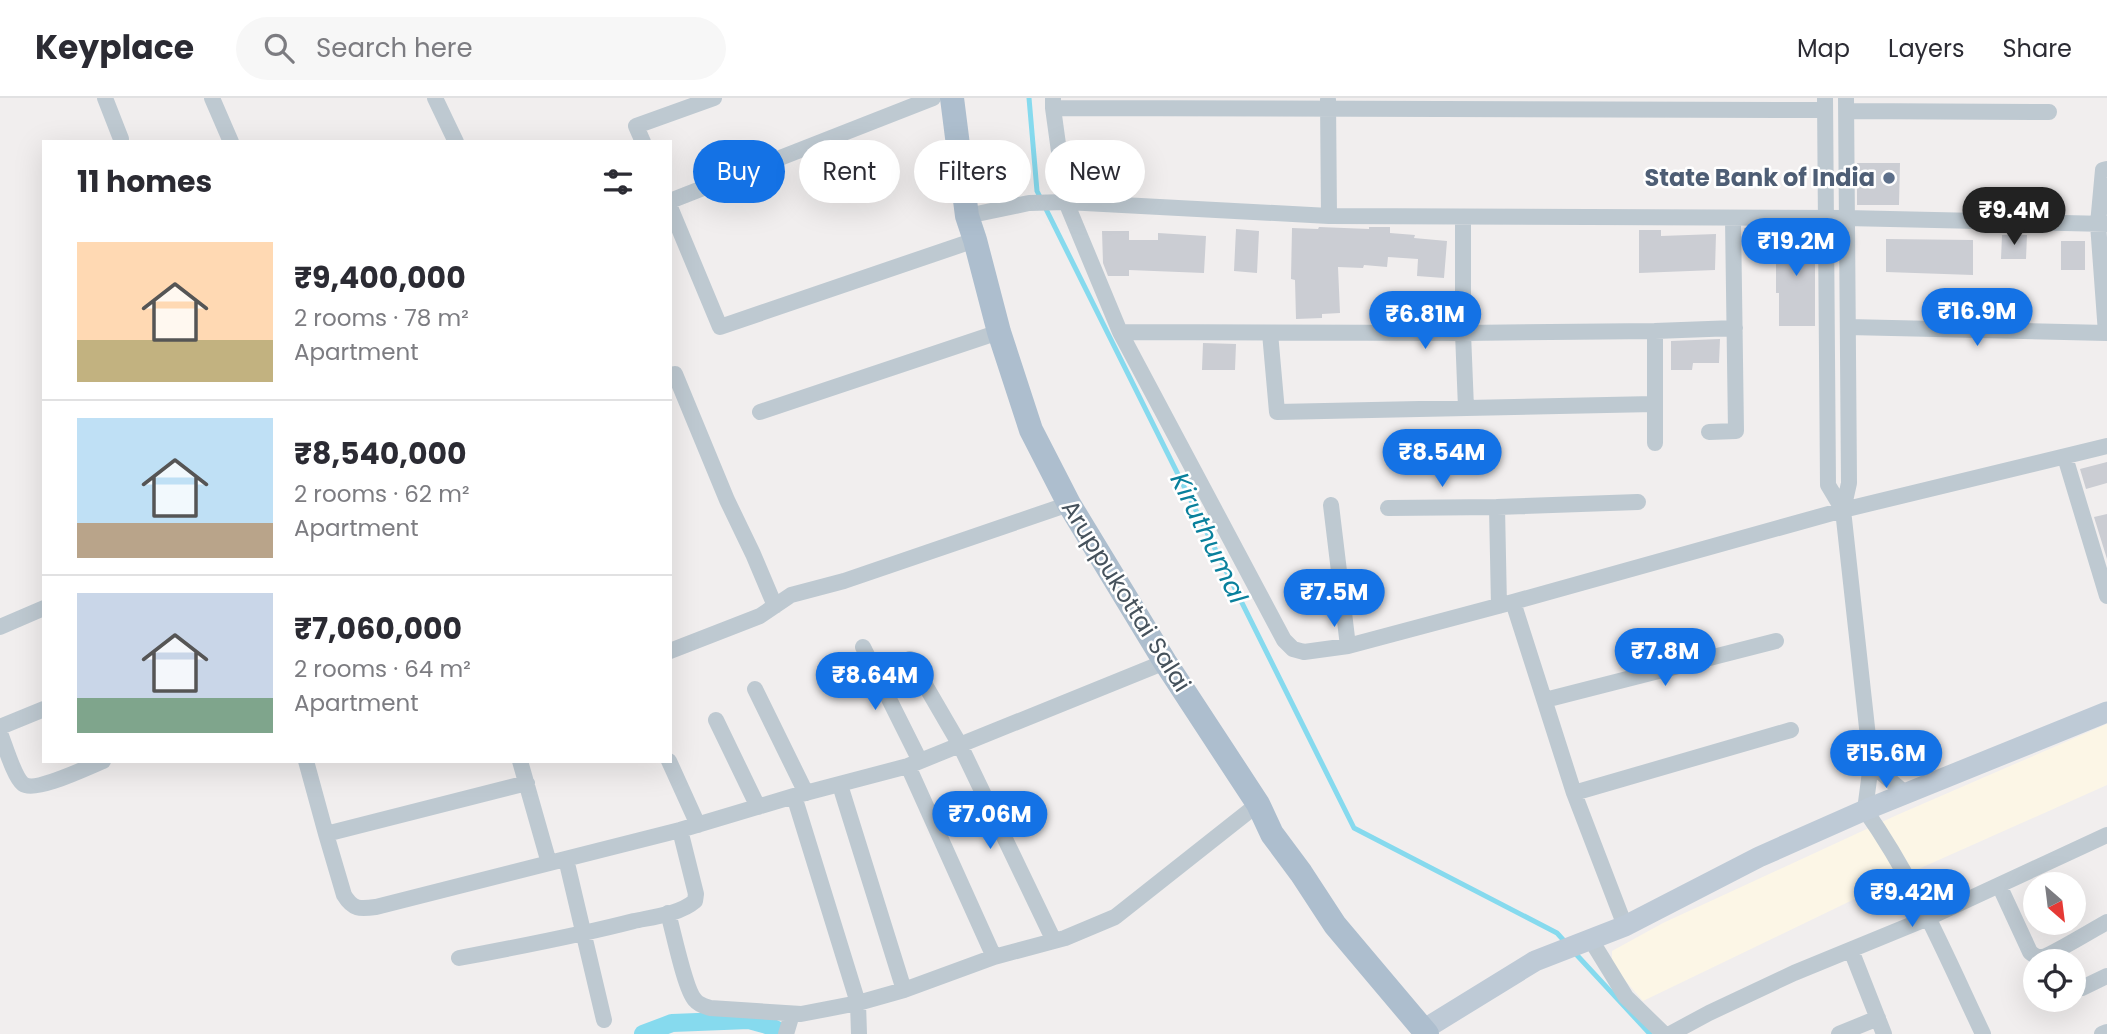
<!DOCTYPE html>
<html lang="en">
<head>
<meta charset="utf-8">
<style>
  body { margin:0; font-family:Poppins,sans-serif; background:#f7f7f7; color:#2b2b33; height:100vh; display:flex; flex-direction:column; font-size:26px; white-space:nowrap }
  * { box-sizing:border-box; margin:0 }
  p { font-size:23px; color:#7c7c81 }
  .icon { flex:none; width:38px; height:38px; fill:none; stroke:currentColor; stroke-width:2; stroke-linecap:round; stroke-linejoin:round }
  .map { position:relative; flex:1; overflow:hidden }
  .side { position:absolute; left:42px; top:42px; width:630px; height:623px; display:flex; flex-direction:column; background:#fff; border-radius:0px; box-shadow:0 7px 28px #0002 }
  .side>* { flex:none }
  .banner { position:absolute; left:693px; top:42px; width:665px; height:63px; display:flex; gap:14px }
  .needle { width:46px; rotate:152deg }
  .fabs { position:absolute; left:2023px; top:774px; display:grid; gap:14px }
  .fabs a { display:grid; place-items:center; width:63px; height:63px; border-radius:50%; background:#fff; box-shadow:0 7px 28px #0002; font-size:35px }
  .price { position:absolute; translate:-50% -60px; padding:0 16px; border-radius:24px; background:#1472e5; color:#fff; font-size:23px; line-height:46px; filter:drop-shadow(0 2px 4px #0008) }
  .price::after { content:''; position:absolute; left:50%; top:42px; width:21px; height:16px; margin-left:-10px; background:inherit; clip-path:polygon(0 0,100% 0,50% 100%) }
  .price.current { background:#222; color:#fff }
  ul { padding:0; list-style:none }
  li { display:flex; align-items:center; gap:21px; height:175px; padding:0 35px }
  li+li { border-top:2px solid #e1e1e2 }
  li span { display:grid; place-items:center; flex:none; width:196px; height:140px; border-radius:0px; color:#555 }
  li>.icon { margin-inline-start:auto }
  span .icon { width:84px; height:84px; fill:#fffc; stroke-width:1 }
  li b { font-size:30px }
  h2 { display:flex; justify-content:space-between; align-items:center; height:84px; padding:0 35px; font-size:30px }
  .pill { padding:0 24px; border-radius:32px; background:#fff; box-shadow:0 7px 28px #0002; font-size:24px; line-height:63px }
  .pill.current { background:#1472e5; color:#fff }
  header { display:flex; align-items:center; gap:42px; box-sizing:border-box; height:98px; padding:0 35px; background:#fff; border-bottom:2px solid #e1e1e2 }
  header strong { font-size:33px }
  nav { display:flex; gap:38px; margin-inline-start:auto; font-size:24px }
  .search { width:490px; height:63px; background:#f7f7f7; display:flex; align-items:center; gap:18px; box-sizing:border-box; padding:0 24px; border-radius:38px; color:#7c7c81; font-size:26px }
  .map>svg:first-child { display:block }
  .commercial { fill:#fcf6e6 }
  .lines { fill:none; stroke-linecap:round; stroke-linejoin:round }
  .stream { stroke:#86daee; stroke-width:5 }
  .canal { stroke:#86daee; stroke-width:18 }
  .building { fill:#cbcdd3 }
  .street { stroke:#bec9d1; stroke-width:16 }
  .secondary { stroke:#becad6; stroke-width:21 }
  .primary { stroke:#adbece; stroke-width:24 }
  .service-dot { fill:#5c6f8a; stroke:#fff; stroke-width:2.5 }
  .labels { text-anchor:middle; stroke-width:5; stroke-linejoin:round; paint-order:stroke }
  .service-label { font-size:24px; font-weight:bold; fill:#4e5e75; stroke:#fff; text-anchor:end }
  .street-label { font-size:24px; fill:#46525c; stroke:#fff }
  .water-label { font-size:26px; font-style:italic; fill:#09809c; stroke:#fff }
</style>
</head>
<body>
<header>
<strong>Keyplace</strong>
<div class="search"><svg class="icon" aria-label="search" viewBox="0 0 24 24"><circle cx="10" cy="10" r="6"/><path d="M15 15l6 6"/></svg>Search here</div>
<nav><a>Map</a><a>Layers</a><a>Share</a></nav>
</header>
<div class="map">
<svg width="2107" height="936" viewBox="0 0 2107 936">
  <rect width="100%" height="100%" fill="#f1eeee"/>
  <path class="commercial" d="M2107 626V687L1896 781 1643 903 1617 873 1612 862V853L1663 825 1897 717Z"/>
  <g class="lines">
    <path class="stream" d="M1029 0 1037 93 1354 730 1557 835 1567 846
      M1574 854 1650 936"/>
    <path class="canal" d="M643 936 672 925 749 922 767 927 785 936"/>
  </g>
  <path class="building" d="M1857 65H1900L1899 107H1857Z
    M1319 129 1369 131V129H1390V135L1415 137 1414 140 1447 143 1444 180 1417 178 1418 161 1388 159 1387 169 1364 167 1363 170 1338 169 1340 215 1322 216V220L1296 221 1295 182 1291 181 1292 130 1318 131Z
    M1744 130H1768V145H1744Z
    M1236 131 1259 133 1257 175 1234 173Z
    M1639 132H1661V138L1716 136 1715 172 1639 175Z
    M1102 133H1129V142H1158V135L1206 138 1204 175 1129 172V178H1108L1103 165Z
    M1776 134H1815V228H1779V195H1776Z
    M2002 137H2027L2026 161H2001Z
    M1886 141 1973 142V177L1886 174Z
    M2061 143H2085V172H2061Z
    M1720 241 1719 265H1693L1692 272H1671V243Z
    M1203 245 1236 246 1235 272H1202Z
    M2107 364V385L2086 391 2080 371Z
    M2107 416V461L2094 419Z"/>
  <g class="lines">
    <path class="street" d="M105 0 121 41
      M212 0 231 44
      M435 0 456 44
      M1053 0V10L1066 104 1120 234 1284 542 1293 551 1304 554 1348 548 1513 504 1843 412 2107 348
      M1825 0 1828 387 1843 412
      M1846 0 1849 385 1843 412 1871 666 1865 712C1914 781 1947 860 1983 936
      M1328 2 1329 118
      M1053 10 1825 12
      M1846 13 2049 14
      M643 44 636 28 714 0
      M670 103 933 0
      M670 109 720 229 975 142
      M967 118 1029 105 1066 104 1329 118 1846 120 2107 126
      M1463 119V235L1466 310
      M1848 229 2107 235
      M1655 233 1735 230
      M1120 234 1463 235 1655 233V345
      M1270 235 1277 314 1654 306
      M2106 235 2098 126 2103 72 2107 71
      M675 276 727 402 753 456 775 508
      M760 314 999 234
      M1709 334 1736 333 1733 121
      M2065 359 2107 498
      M1331 407 1348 548
      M1388 410 1497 409
      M1513 504 1574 695 1625 828
      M1499 508 1497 409 1638 404
      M0 529 44 510
      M863 549 920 663
      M670 553 760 518 791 497 844 483 1069 406
      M910 561 960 647 1054 843
      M755 591 806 695
      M1545 602 1776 543
      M716 622 758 709
      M0 629 44 611
      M0 635C5 647 14 679 23 686 35 695 88 669 103 663
      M306 663 326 736 344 797C353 812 360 811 376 809L680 732 794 698 908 668 1165 564
      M520 663 549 765
      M669 663 698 727
      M1871 666 1906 696
      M908 668 994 859
      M840 687 904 892
      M1574 695 1791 632
      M794 698 858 905 904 892 994 859 1065 840 1115 819 1258 706
      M326 736 527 685
      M566 761 604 922
      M1999 787 2030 854C2034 857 2035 859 2040 859 2047 860 2096 830 2107 824
      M668 815C673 832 685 892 695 902 699 907 704 908 710 910L801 916 858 905 859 936
      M1591 842 1626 899 1664 936
      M1851 852 1884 936
      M459 860C518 849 576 838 634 823 653 819 680 816 695 803L696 796 680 732
      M2074 891 2082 890 2107 878
      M786 936 792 916
      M1670 936 1709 915 1794 875 1928 820 2107 737
      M1839 936 1878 920
      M2102 936 2107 934"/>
    <path class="secondary" d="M1423 932 1535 863 1625 828 1759 759 1865 712 2107 614"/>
    <path class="primary" d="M952 0 967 118 975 142 999 234 1031 332 1069 406 1165 564 1258 706 1272 736 1301 775 1335 827 1427 936"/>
  </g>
  <circle class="service-dot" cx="1889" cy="80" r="7"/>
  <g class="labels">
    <g class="service-label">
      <text x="1875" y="88">State Bank of India</text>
    </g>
    <g class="street-label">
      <text transform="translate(1126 498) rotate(58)" y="8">Aruppukottai Salai</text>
    </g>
    <g class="water-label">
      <text transform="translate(1209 440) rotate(64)" y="9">Kiruthumal</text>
    </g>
  </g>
</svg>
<div class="fabs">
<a><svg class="needle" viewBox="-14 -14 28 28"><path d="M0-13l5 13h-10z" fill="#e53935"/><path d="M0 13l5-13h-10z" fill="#7c7c81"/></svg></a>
<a><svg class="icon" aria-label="locate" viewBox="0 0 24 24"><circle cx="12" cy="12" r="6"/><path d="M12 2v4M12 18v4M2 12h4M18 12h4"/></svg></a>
</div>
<b class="price current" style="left:2014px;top:149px">₹9.4M</b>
<b class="price" style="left:1796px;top:180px">₹19.2M</b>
<b class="price" style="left:1977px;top:250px">₹16.9M</b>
<b class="price" style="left:1425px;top:253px">₹6.81M</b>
<b class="price" style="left:1442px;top:391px">₹8.54M</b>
<b class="price" style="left:1334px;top:531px">₹7.5M</b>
<b class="price" style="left:1665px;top:590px">₹7.8M</b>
<b class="price" style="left:875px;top:614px">₹8.64M</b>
<b class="price" style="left:1886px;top:692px">₹15.6M</b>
<b class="price" style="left:990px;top:753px">₹7.06M</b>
<b class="price" style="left:1912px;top:831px">₹9.42M</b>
<div class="banner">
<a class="pill current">Buy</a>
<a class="pill">Rent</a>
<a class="pill">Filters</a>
<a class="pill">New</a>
</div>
<section class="side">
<h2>11 homes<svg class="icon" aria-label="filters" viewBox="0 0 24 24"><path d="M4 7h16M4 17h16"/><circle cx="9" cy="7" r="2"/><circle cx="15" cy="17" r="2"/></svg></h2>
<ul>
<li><span style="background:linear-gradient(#ffd9b3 70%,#c2b280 0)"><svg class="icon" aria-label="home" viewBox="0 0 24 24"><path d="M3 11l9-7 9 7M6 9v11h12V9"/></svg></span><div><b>₹9,400,000</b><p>2 rooms · 78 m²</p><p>Apartment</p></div></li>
<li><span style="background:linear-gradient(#bfe0f5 75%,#b9a48a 0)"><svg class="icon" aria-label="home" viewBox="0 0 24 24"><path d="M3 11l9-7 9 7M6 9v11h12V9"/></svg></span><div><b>₹8,540,000</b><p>2 rooms · 62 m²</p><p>Apartment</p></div></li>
<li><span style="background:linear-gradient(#c9d6e8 75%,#7fa58c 0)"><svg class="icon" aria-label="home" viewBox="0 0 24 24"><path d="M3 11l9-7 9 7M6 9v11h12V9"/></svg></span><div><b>₹7,060,000</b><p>2 rooms · 64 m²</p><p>Apartment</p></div></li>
</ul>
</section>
</div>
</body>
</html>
